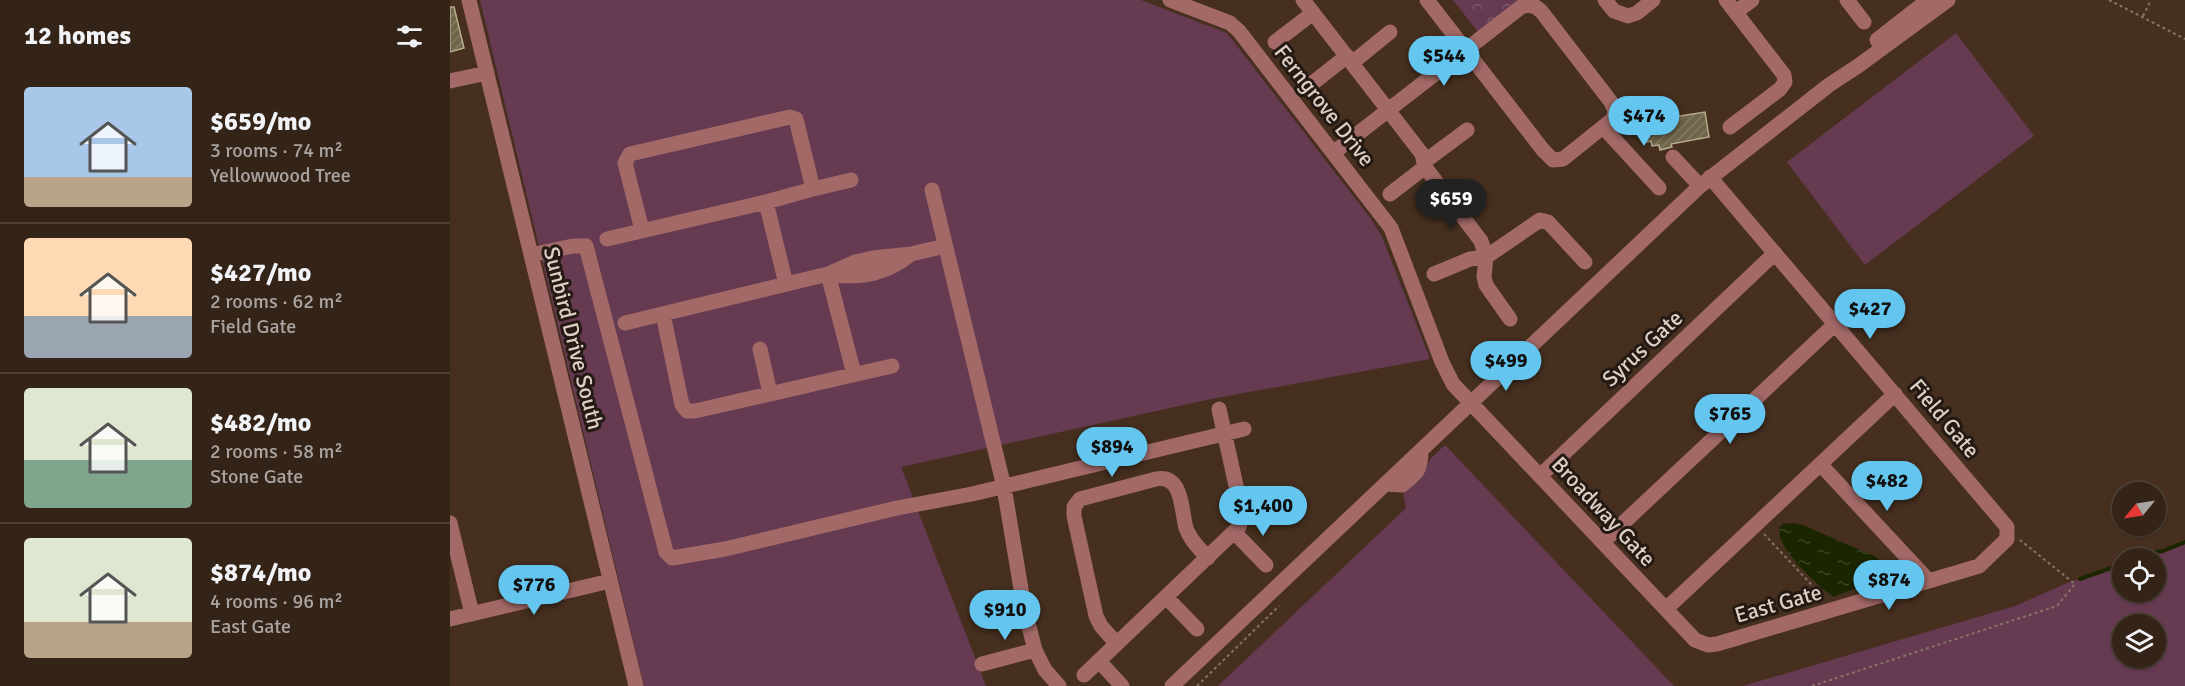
<!DOCTYPE html>
<html lang="en">
<head>
<meta charset="utf-8">
<style>
  body { margin:0; font-family:Signika,sans-serif; background:#3c2b20; color:#f1f3f6; height:100vh; display:flex; flex-direction:column; font-size:22px; white-space:nowrap }
  * { box-sizing:border-box; margin:0 }
  p { font-size:20px; color:#a9a4a1 }
  .icon { flex:none; width:33px; height:33px; fill:none; stroke:currentColor; stroke-width:2; stroke-linecap:round; stroke-linejoin:round }
  .map { position:relative; flex:1; overflow:hidden }
  .panel { display:flex; flex-direction:column; background:#342317; width:450px }
  .panel>* { flex:none }
  .needle { width:39px; rotate:240deg }
  .fabs { position:absolute; left:1662px; top:482px; display:grid; gap:12px }
  .fabs a { display:grid; place-items:center; width:54px; height:54px; border-radius:50%; background:#342317; box-shadow:0 2px 4px #0004,0 0 0 2px #4e4036; font-size:30px }
  .price { position:absolute; translate:-50% -51px; padding:0 14px; border-radius:21px; background:#64c5ee; color:#111; font-size:20px; line-height:39px; filter:drop-shadow(0 2px 3px #0008) }
  .price::after { content:''; position:absolute; left:50%; top:36px; width:18px; height:14px; margin-left:-9px; background:inherit; clip-path:polygon(0 0,100% 0,50% 100%) }
  .price.current { background:#222; color:#fff }
  ul { padding:0; list-style:none }
  li { display:flex; align-items:center; gap:18px; height:150px; padding:0 24px }
  li+li { border-top:2px solid #4e4036 }
  li span { display:grid; place-items:center; flex:none; width:168px; height:120px; border-radius:6px; color:#555 }
  li>.icon { margin-inline-start:auto }
  span .icon { width:72px; height:72px; fill:#fffc; stroke-width:1 }
  li b { font-size:26px }
  h2 { display:flex; justify-content:space-between; align-items:center; height:72px; padding:0 24px; font-size:26px }
  main { display:flex; flex:1; min-height:0 }
  .map>svg:first-child { display:block }
  .grass { fill:#663b52; fill-rule:evenodd }
  .park { fill:url(#park-crowns) }
  .water { fill:url(#water-ripples) }
  .lines { fill:none; stroke-linecap:round; stroke-linejoin:round }
  .stream { stroke:#1b2600; stroke-width:4 }
  .building { fill:url(#building-hatch); stroke:#b7ac8e; stroke-width:1.5 }
  .path { stroke:#877366; stroke-width:2; stroke-dasharray:3 3; stroke-linecap:butt }
  .minor { stroke:#a26967; stroke-width:15 }
  .labels { text-anchor:middle; stroke-width:6; stroke-linejoin:round; paint-order:stroke }
  .street-label { font-size:22px; fill:#decfc5; stroke:#241a13 }
</style>
</head>
<body>
<main>
<section class="panel">
<h2>12 homes<svg class="icon" aria-label="filters" viewBox="0 0 24 24"><path d="M4 7h16M4 17h16"/><circle cx="9" cy="7" r="2"/><circle cx="15" cy="17" r="2"/></svg></h2>
<ul>
<li><span style="background:linear-gradient(#a9c7e8 75%,#b9a48a 0)"><svg class="icon" aria-label="home" viewBox="0 0 24 24"><path d="M3 11l9-7 9 7M6 9v11h12V9"/></svg></span><div><b>$659/mo</b><p>3 rooms · 74 m²</p><p>Yellowwood Tree</p></div></li>
<li><span style="background:linear-gradient(#ffd9b3 65%,#9aa5b1 0)"><svg class="icon" aria-label="home" viewBox="0 0 24 24"><path d="M3 11l9-7 9 7M6 9v11h12V9"/></svg></span><div><b>$427/mo</b><p>2 rooms · 62 m²</p><p>Field Gate</p></div></li>
<li><span style="background:linear-gradient(#dfe7d0 60%,#7fa58c 0)"><svg class="icon" aria-label="home" viewBox="0 0 24 24"><path d="M3 11l9-7 9 7M6 9v11h12V9"/></svg></span><div><b>$482/mo</b><p>2 rooms · 58 m²</p><p>Stone Gate</p></div></li>
<li><span style="background:linear-gradient(#dfe7d0 70%,#b9a48a 0)"><svg class="icon" aria-label="home" viewBox="0 0 24 24"><path d="M3 11l9-7 9 7M6 9v11h12V9"/></svg></span><div><b>$874/mo</b><p>4 rooms · 96 m²</p><p>East Gate</p></div></li>
</ul>
</section>
<div class="map">
<svg width="1735" height="686" viewBox="0 0 1735 686">
  <defs>
    <pattern id="park-crowns" width="20" height="18" patternUnits="userSpaceOnUse" patternTransform="scale(1.5)"><rect width="20" height="18" fill="#663b52"/><path d="M2 6a3 3 0 1 1 6 0M12 15a3 3 0 1 1 6 0" fill="none" stroke="#7b5669"/></pattern>
    <pattern id="water-ripples" width="26" height="14" patternUnits="userSpaceOnUse" patternTransform="scale(1.5)"><rect width="26" height="14" fill="#1b2600"/><path d="M2 4q2-2 4 0t4 0M15 11q2-2 4 0t4 0" fill="none" stroke="#3c4424"/></pattern>
    <pattern id="building-hatch" width="6" height="6" patternUnits="userSpaceOnUse" patternTransform="scale(1.5)"><rect width="6" height="6" fill="#6f654a"/><path d="M-1 1l2-2M0 6l6-6M5 7l2-2" fill="none" stroke="#837a63"/></pattern>
  </defs>
  <rect width="100%" height="100%" fill="#462f1f"/>
  <path class="grass" d="M30 0H691L777 33 921 219 932 237 980 359 761 399 451 467 536 686H194Z
    M1506 33 1584 136 1415 265 1337 162Z
    M995 445 1224 686H768L956 508 953 492 976 469 980 459Z
    M1735 542V686H1293L1565 606 1617 583 1672 564V591H1706V558H1691L1698 557 1705 552 1713 551ZM1672 624H1706V657H1672Z"/>
  <path class="park" d="M1003 0H1068L1028 32Z"/>
  <path class="water" d="M1343 523 1353 525 1424 556 1436 565 1438 573 1433 578 1383 597C1366 584 1327 549 1329 528L1333 524Z"/>
  <g class="lines">
    <path class="stream" d="M1691 558 1698 557 1705 552 1713 551 1735 542
      M1630 579 1672 564"/>
  </g>
  <path class="building" d="M0 7H4L14 48 0 52Z
    M1255 112 1259 137 1221 144 1222 147 1210 150 1209 145 1202 146 1201 141 1196 142 1194 130 1199 129 1198 123 1205 122V120Z"/>
  <g class="lines">
    <path class="path" d="M1659 0 1735 39
      M1693 16 1701 0
      M1314 534 1374 598
      M747 686 829 606
      M1362 686 1607 606 1625 584 1570 540"/>
    <path class="minor" d="M19 0 186 686
      M720 0 780 23 789 31 941 228 992 362 1003 384 1245 640 1258 645 1267 644 1529 566 1557 539V527L1260 177
      M853 0 972 154 975 167 1031 241 1036 257 1034 277 1036 285 1060 319
      M1155 0 1164 11 1178 16 1187 13 1203 0
      M1276 0 1334 75 1335 82 1330 89 1280 127
      M1397 0 1414 22
      M1286 12 1302 0
      M1427 40 1478 0
      M825 42 863 13
      M902 63 940 32
      M0 81 37 73
      M859 86 897 56
      M1154 128 1209 188
      M883 153 1071 7C1078 4 1085 5 1091 11L1161 102 1165 111 1163 119 1113 159 1103 160 1093 150 977 0
      M1223 157 1250 186
      M974 162 1017 130
      M363 189 401 180
      M482 190 554 487 574 607 585 650 595 670 609 686
      M940 194 975 167
      M192 230 175 163 180 154 340 117 346 119 363 189 316 202 336 284
      M157 239 316 202
      M81 255 123 246H136L216 552 222 558 275 549 447 508 522 494 794 429
      M378 274 405 262 423 258 461 254 495 246
      M984 274 1020 259 1036 257 1090 220 1098 222 1135 262
      M381 275C412 278 437 274 461 254
      M213 314 232 405 237 411H245L442 366
      M175 323 378 274 404 374
      M310 349 320 393
      M1371 465 1479 581
      M1090 476 1325 253
      M935 484 952 485C967 473 971 470 971 451
      M0 523 22 614
      M785 533 816 565
      M1153 542 1385 324
      M717 598 747 629
      M1216 609 1445 394
      M0 619 160 581
      M667 644 651 626 646 616 624 516V507L630 499 706 479C733 474 731 510 736 528 740 540 750 549 758 558
      M649 661 672 686
      M532 664 585 650
      M634 675 789 527 792 515 791 508 769 409
      M722 686 1250 186 1379 85 1408 66 1498 0"/>
  </g>
  <g class="labels">
    <g class="street-label">
      <text transform="translate(875 105) rotate(52)" y="8">Ferngrove Drive</text>
      <text transform="translate(124 338) rotate(76)" y="8">Sunbird Drive South</text>
      <text transform="translate(1192 348) rotate(-43)" y="8">Syrus Gate</text>
      <text transform="translate(1495 418) rotate(50)" y="8">Field Gate</text>
      <text transform="translate(1154 511) rotate(47)" y="8">Broadway Gate</text>
      <text transform="translate(1328 603) rotate(-16)" y="8">East Gate</text>
    </g>
  </g>
</svg>
<div class="fabs">
<a><svg class="needle" viewBox="-14 -14 28 28"><path d="M0-13l5 13h-10z" fill="#e53935"/><path d="M0 13l5-13h-10z" fill="#a9a4a1"/></svg></a>
<a><svg class="icon" aria-label="locate" viewBox="0 0 24 24"><circle cx="12" cy="12" r="6"/><path d="M12 2v4M12 18v4M2 12h4M18 12h4"/></svg></a>
<a><svg class="icon" aria-label="layers" viewBox="0 0 24 24"><path d="M12 4l9 5-9 5-9-5zM3 14l9 5 9-5"/></svg></a>
</div>
<b class="price" style="left:994px;top:87px">$544</b>
<b class="price" style="left:1194px;top:147px">$474</b>
<b class="price current" style="left:1001px;top:230px">$659</b>
<b class="price" style="left:1420px;top:340px">$427</b>
<b class="price" style="left:1056px;top:392px">$499</b>
<b class="price" style="left:1280px;top:445px">$765</b>
<b class="price" style="left:662px;top:478px">$894</b>
<b class="price" style="left:1437px;top:512px">$482</b>
<b class="price" style="left:813px;top:537px">$1,400</b>
<b class="price" style="left:1439px;top:611px">$874</b>
<b class="price" style="left:84px;top:616px">$776</b>
<b class="price" style="left:555px;top:641px">$910</b>
</div>
</main>
</body>
</html>
